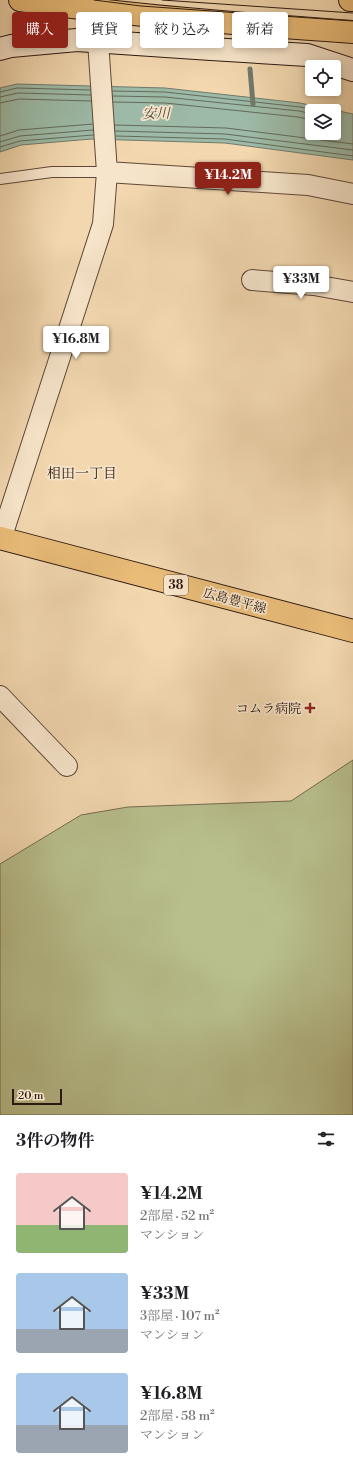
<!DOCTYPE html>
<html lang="ja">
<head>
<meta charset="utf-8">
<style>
  body { margin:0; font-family:"Libre Bodoni","Noto Serif JP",serif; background:#f2f2f2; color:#202124; height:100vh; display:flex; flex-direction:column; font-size:15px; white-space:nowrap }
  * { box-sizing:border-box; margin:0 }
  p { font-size:13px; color:#757577 }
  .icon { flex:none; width:22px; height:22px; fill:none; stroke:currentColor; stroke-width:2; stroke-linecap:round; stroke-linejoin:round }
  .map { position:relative; height:1115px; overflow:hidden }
  .sheet { display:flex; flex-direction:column; background:#fff; flex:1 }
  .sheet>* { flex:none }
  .banner { position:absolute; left:12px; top:12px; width:329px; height:36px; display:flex; gap:8px }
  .tools { position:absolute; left:305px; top:60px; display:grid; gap:8px }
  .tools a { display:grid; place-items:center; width:36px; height:36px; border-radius:4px; background:#fff; box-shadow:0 2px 6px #0003; font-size:20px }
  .scale { position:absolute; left:12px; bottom:10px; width:50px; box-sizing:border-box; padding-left:4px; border:2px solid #2d1911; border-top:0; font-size:11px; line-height:14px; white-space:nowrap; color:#2d1911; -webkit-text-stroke:3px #f7e5cb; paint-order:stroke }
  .price { position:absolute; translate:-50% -34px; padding:0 9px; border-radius:4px; background:#fff; color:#222; font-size:13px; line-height:26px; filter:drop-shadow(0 1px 2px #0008) }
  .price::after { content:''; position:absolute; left:50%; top:24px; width:12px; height:9px; margin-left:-6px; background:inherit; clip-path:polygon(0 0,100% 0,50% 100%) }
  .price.active { background:#8f2418; color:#fff }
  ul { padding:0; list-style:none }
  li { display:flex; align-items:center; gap:12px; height:100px; padding:0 16px }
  li span { display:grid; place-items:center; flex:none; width:112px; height:80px; border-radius:4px; color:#555 }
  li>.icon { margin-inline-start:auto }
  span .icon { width:48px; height:48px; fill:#fffc; stroke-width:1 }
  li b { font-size:17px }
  h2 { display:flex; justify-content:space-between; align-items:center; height:48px; padding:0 16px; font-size:17px }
  .chip { padding:0 14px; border-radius:4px; background:#fff; box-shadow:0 2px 6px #0003; font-size:14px; line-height:36px }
  .chip.active { background:#8f2418; color:#fff }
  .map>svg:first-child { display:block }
  .green { fill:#b8bf8d; stroke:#726c4f }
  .water { fill:#9cbaa7; stroke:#707a6b; fill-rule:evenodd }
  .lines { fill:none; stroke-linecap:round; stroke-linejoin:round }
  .shore { stroke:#646a5c; stroke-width:1 }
  .stream { stroke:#707a6b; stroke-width:5 }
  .lane-casing { stroke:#5e4838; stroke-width:12 }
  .street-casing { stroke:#5e4838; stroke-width:22 }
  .secondary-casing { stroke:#2d1911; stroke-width:24 }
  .primary-casing { stroke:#2d1911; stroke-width:24 }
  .lane { stroke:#f7e5cb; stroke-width:10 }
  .street { stroke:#f7e5cb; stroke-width:20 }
  .secondary { stroke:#f7e5cb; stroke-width:22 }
  .primary { stroke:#e9bc78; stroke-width:22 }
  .tram { stroke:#2d1911; stroke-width:1 }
  .poi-dot { fill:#8f2418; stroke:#f7e5cb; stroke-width:1.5 }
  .labels { text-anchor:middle; stroke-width:3.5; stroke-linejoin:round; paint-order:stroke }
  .shield { fill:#f7e5cb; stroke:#6a5649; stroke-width:1 }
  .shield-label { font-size:12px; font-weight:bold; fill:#2d1911 }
  .street-label { font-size:13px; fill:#2d1911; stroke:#f7e5cb }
  .poi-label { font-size:13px; fill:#2d1911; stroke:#f7e5cb; text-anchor:end }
  .water-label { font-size:14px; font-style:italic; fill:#4e493e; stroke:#f7e5cb }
  .neighbourhood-label { font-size:14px; fill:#2d1911; stroke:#f7e5cb }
</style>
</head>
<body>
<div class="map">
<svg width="353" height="1115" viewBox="0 0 353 1115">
  <rect width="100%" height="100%" fill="#f2d7af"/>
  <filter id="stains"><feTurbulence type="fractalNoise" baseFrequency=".005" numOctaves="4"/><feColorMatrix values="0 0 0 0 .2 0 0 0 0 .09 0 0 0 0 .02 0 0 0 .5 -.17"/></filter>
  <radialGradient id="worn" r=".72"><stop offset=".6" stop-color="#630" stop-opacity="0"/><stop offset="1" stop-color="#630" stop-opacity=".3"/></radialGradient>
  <path class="green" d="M353 760V1115H0V864L81 815 128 807 291 801Z"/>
  <path class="water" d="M17 84 165 88 300 103 353 114V160L225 143 91 139 21 145 0 152V88ZM312 111H334V133H312Z"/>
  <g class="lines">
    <path class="shore" d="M112 91 165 92 300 107 320 111
      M0 92 17 88 90 90
      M113 96 165 97 299 111 312 114
      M0 97 18 93 91 95
      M113 102 165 103 298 117 312 120
      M0 103 19 99 91 101
      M115 125 226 128 353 144
      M115 131 225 134 353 150
      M0 136 19 130 93 124
      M116 136 225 139 353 156
      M0 142 20 136 93 130
      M0 147 20 141 93 135"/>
    <path class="stream" d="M250 69 253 104"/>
    <g class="lane-casing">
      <path id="lane" d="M0 179 52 172H107"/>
    </g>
    <g class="street-casing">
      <path id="street" d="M107 172 308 185 353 194
        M252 280 314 285 353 292
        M1 539 103 224 107 172 98 41
        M0 696 67 766"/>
    </g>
    <g class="secondary-casing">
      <path id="secondary" d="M0 49 11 46 77 40 211 49 307 55 353 70"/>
    </g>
    <g class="primary-casing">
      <path id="primary" d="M20 0C131 16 241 24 353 32
        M350 0H353
        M0 538 353 631"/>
    </g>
    <use href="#lane" class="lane"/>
    <use href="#street" class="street"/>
    <use href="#secondary" class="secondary"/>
    <use href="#primary" class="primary"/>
    <path class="tram" d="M94 0 141 6 353 21
      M162 0 353 13"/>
  </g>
  <path class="poi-dot" d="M308 702h4v4h4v4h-4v4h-4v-4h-4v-4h4z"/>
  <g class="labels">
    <rect class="shield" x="164" y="575" width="24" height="20" rx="3"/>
    <g class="shield-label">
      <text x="176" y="589">38</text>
    </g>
    <g class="street-label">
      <text transform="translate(235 600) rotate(15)" y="5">広島豊平線</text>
    </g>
    <g class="poi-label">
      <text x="301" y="713">コムラ病院</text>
    </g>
    <g class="water-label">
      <text transform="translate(156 113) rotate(-1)" y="5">安川</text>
    </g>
    <g class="neighbourhood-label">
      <text x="82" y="478">相田一丁目</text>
    </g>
  </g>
  <rect width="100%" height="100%" filter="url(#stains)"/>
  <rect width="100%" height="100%" fill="url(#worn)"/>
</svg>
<div class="tools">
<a><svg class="icon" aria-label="locate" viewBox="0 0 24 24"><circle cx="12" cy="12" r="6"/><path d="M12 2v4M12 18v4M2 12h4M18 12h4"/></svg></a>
<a><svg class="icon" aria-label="layers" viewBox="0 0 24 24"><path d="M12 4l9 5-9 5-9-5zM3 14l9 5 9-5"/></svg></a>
</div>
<div class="scale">20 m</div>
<b class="price active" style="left:228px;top:196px">¥14.2M</b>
<b class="price" style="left:301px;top:300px">¥33M</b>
<b class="price" style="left:76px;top:360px">¥16.8M</b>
<div class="banner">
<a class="chip active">購入</a>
<a class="chip">賃貸</a>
<a class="chip">絞り込み</a>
<a class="chip">新着</a>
</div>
</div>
<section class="sheet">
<h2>3件の物件<svg class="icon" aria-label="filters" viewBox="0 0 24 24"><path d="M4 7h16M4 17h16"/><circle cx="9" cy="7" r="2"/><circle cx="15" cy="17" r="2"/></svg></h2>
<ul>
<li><span style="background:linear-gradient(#f6c9c9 65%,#8fb573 0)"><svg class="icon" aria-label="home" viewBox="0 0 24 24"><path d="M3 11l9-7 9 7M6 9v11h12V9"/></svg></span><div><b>¥14.2M</b><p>2部屋 · 52 m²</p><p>マンション</p></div></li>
<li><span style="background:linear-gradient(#a9c7e8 70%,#9aa5b1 0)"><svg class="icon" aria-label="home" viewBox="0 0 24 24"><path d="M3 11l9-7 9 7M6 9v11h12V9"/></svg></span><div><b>¥33M</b><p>3部屋 · 107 m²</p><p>マンション</p></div></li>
<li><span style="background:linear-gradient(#a9c7e8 65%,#9aa5b1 0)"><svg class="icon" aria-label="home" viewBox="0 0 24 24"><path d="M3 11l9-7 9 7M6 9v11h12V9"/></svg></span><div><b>¥16.8M</b><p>2部屋 · 58 m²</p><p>マンション</p></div></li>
</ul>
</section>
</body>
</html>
